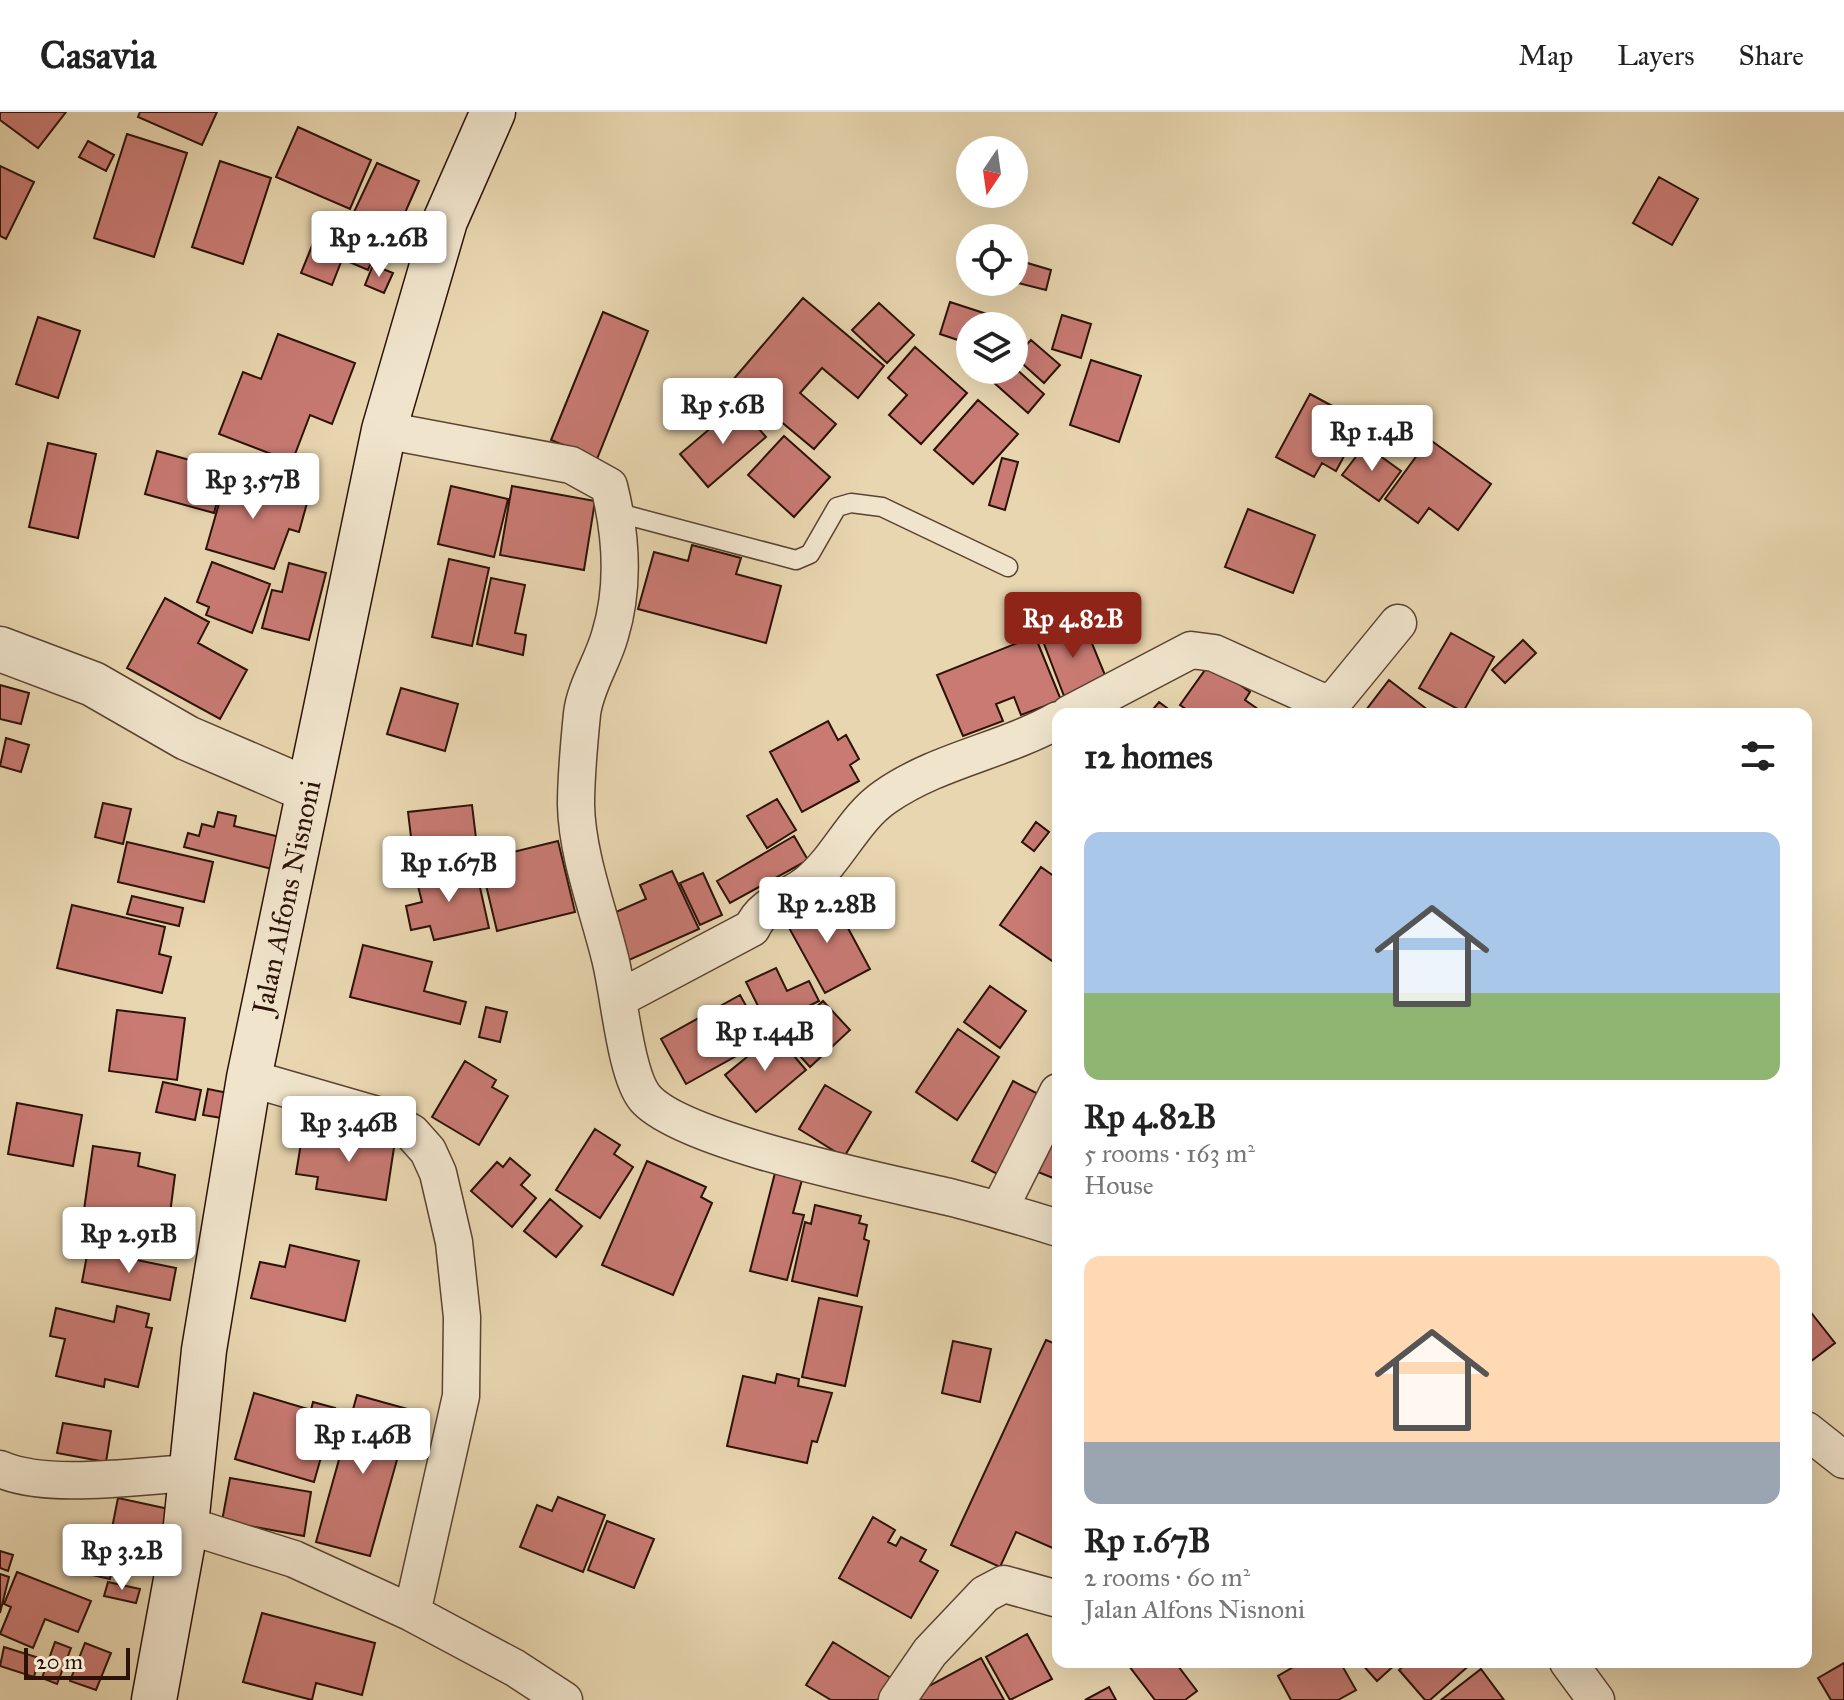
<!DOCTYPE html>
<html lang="en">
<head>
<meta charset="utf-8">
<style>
  body { margin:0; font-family:"IM FELL Great Primer",serif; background:#f6f6f6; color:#222; height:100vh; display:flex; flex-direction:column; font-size:30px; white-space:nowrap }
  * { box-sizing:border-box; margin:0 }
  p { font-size:26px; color:#767676 }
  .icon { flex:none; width:44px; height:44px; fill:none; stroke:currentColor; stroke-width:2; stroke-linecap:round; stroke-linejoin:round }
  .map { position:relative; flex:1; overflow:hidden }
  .details { position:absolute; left:1052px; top:596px; width:760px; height:960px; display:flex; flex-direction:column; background:#fff; border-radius:16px; box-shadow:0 8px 32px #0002 }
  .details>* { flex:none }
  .needle { width:52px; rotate:193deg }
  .buttons { position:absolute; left:956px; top:24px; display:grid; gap:16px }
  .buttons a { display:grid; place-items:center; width:72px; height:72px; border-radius:50%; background:#fff; box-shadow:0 8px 32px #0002; font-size:40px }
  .scale { position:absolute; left:24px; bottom:20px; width:106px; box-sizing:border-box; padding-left:8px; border:4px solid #2c1207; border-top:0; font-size:22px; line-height:28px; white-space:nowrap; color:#2c1207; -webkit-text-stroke:6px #f0e4cc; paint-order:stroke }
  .price { position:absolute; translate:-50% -68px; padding:0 18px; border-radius:8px; background:#fff; color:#222; font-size:26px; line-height:52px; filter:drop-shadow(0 2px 4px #0008) }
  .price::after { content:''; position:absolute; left:50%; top:48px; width:24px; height:18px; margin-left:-12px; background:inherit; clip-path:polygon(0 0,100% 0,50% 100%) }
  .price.selected { background:#8f2418; color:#fff }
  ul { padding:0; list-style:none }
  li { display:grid; align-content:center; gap:16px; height:424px; padding:0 32px }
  li span { display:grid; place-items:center; height:248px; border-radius:16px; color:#555 }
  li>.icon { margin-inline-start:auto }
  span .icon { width:144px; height:144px; fill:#fffc; stroke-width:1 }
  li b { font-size:34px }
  h2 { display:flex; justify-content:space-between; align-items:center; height:96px; padding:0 32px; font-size:34px }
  header { display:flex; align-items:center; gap:48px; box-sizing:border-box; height:112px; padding:0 40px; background:#fff; border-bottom:2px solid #e0e0e0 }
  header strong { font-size:38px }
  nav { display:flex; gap:44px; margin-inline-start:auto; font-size:28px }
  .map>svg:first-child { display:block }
  .building { fill:#c87a73; stroke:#2c1207; stroke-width:2 }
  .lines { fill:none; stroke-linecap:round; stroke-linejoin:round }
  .service-casing { stroke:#5b4331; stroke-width:21 }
  .minor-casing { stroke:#5b4331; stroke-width:39 }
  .tertiary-casing { stroke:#5b4331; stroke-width:47 }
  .secondary-casing { stroke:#2c1207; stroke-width:47 }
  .service { stroke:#f0e4cc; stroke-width:18 }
  .minor { stroke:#f0e4cc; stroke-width:36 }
  .tertiary { stroke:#f0e4cc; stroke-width:44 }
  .secondary { stroke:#f0e4cc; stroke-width:44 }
  .labels { text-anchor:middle; stroke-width:8; stroke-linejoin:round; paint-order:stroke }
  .street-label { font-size:28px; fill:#2c1207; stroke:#f0e4cc }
</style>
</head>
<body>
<header>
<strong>Casavia</strong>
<nav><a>Map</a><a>Layers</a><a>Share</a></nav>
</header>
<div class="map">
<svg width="1844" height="1588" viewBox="0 0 1844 1588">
  <rect width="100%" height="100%" fill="#e8d6b0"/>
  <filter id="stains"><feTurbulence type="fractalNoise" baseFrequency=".0025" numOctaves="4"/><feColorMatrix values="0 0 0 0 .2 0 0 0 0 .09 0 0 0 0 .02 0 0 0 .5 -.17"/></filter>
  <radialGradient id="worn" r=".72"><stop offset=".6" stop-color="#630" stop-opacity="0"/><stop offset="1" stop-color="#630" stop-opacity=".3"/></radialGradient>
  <path class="building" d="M0 0H66L38 36 0 8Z
    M140 0H217L202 33 138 5Z
    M298 15 371 48 350 97 276 65Z
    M127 22 187 41 154 145 94 126Z
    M88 29 114 43 106 59 79 45Z
    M220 49 271 66 243 152 192 135Z
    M377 51 419 69 397 119 354 100Z
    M0 54 34 70 6 127 0 124Z
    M1659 65 1698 87 1672 133 1633 111Z
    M322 109 352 122 332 173 301 161Z
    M361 120 381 128 368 158 347 149Z
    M1014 147 1051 158 1046 178 1014 170Z
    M373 153 393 161 384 181 365 173Z
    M803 186 884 254 858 286 822 256 800 281 836 312 814 337 732 269Z
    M950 190 993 204 991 214H970V232L940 222Z
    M879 191 914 223 887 251 852 218Z
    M603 200 648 219 597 347 551 328Z
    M1062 203 1091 212 1081 246 1052 237Z
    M38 205 80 219 58 286 16 272Z
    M278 222 355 251 332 312 310 303 292 350 219 322 243 260 261 267Z
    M1031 228 1060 253 1044 271 1015 245Z
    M915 235 967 281 921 332 889 303 907 283 888 266Z
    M1091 248 1141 264 1119 330 1070 313Z
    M1014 255 1044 282 1028 301 982 260 1014 258Z
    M1310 282 1351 304 1339 327 1350 333 1336 359 1322 351 1314 365 1276 345Z
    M978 288 1018 322 973 372 934 338Z
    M738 293 766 325 708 375 680 342Z
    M784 324 830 365 794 405 748 363Z
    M1429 327 1491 372 1458 418 1429 396 1418 411 1385 387Z
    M48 331 96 342 78 426 29 415Z
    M1365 333 1401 359 1379 389 1342 363Z
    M157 339 226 358 214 401 145 382Z
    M1002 346 1018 350 1005 398 989 393Z
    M228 360 271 371 269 381 307 391 299 420 289 417 274 457 206 437Z
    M451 374 508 387 494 445 438 432Z
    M512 374 595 389 584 458 500 443Z
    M1248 397 1315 423 1293 481 1225 455Z
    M692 433 741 446 736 462 781 474 766 531 638 497 654 440 688 449Z
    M449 447 489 456 472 534 432 525Z
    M212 450 270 472 252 521 206 503 209 495 197 490Z
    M289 451 326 461 309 528 262 516 272 478 282 480Z
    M491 466 525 473 515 521 526 523 523 543 477 532Z
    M165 486 209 510 198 531 247 558 220 607 127 556Z
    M1071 512 1078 529 1089 524 1107 568 1064 584 1041 524Z
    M1451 521 1494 545 1463 600 1419 576Z
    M1035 524 1061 588 1021 603 1014 585 996 592 1003 609 963 624 937 563Z
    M1523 528 1536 541 1505 571 1492 558Z
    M1210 551 1250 580 1245 588 1265 602H1193L1180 593Z
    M1389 568 1433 602H1363Z
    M0 573 29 581 21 612 0 607Z
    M401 576 458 592 445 639 387 622Z
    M1159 590 1175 602H1149Z
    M828 609 838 628 846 623 859 647 850 653 859 669 802 700 770 640Z
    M6 626 29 633 21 660 0 654Z
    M777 687 796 718 767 736 747 704Z
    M103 691 131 697 123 732 95 725Z
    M472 693 478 743 414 750 408 700Z
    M218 700 236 704 234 714 280 725 272 757 184 735 188 721 199 724 202 712 214 715Z
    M1036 710 1049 720 1034 739 1022 730Z
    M794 724 808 748 730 791 717 769Z
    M558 729 575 800 497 819 480 748Z
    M127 730 213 750 204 790 118 770Z
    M475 753 489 816 434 828 430 814 411 818 406 794 422 790 416 766Z
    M1041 755 1058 767V853L1000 813Z
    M672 759 699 817 629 848 609 803 646 787 640 773Z
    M703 761 722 803 700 813 680 771Z
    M132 784 183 796 179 814 127 802Z
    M827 790 837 808 842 805 870 857 825 881 783 805 809 791 813 798Z
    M72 793 165 815 159 842 171 845 162 881 57 856Z
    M363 833 432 850 424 879 466 890 460 912 350 885Z
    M776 856 787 879 809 869 819 889 768 914 746 870Z
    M990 874 1026 899 1000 936 964 910Z
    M740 883 765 928 686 972 661 927Z
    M823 889 850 918 810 955 783 925Z
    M486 895 507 900 500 930 479 925Z
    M117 898 185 906 177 968 109 959Z
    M958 917 999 945 957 1008 916 980Z
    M775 922 806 958 756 1000 725 963Z
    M465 949 496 968 492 975 508 984 479 1033 432 1005Z
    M1013 969 1050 988 1009 1068 972 1049Z
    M163 970 201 978 195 1008 156 1000Z
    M825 973 871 1000 844 1045 799 1017Z
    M208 977 228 981 222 1006 203 1003Z
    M17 991 82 1003 73 1054 8 1042Z
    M1058 1001V1068L1028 1056Z
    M595 1017 620 1033 614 1042 633 1055 600 1106 556 1078Z
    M321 1018 395 1029 386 1088 316 1077 318 1065 296 1062 301 1031 319 1034Z
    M93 1034 140 1041 138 1054 175 1063 168 1117 83 1105Z
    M510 1046 530 1063 521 1073 536 1086 512 1115 471 1079 497 1050 503 1055Z
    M647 1049 706 1075 701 1085 712 1091 673 1183 602 1153Z
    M776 1057 803 1064 793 1101 804 1103 787 1168 750 1159Z
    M550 1087 582 1114 556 1145 524 1119Z
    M815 1093 861 1104 859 1111 867 1113 864 1127 869 1129 857 1184 792 1169 805 1110 811 1112Z
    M290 1133 359 1149 345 1209 251 1186 260 1150 285 1155Z
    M88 1138 176 1156 170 1188 82 1170Z
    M819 1186 862 1195 845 1274 802 1265Z
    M117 1194 149 1202 146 1215 152 1216 138 1275 105 1267 104 1275 56 1264 65 1227 50 1224 56 1196 114 1210Z
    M1809 1198 1835 1231 1806 1253V1201Z
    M1046 1228 1058 1233V1432L1055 1437 1016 1420 1000 1455 951 1433Z
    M953 1229 991 1237 980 1290 942 1281Z
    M777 1262 799 1267 798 1274 832 1281 817 1330 812 1329 807 1351 727 1334 743 1264 775 1271Z
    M254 1281 311 1298 313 1290 335 1296 314 1370 235 1347Z
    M357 1283 411 1298 370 1444 316 1430Z
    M63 1311 111 1319 106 1350 57 1341Z
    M230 1366 311 1380 304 1424 222 1409Z
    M558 1385 605 1403 583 1460 520 1435 537 1393 552 1399Z
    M118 1386 169 1397 163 1426 112 1416Z
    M873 1405 895 1418 888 1430 896 1434 901 1425 926 1438 920 1449 938 1459 911 1506 839 1466Z
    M607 1409 654 1427 634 1476 588 1458Z
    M73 1424 117 1434 110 1467 66 1457Z
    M0 1439 13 1443 8 1459 0 1456Z
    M17 1460 91 1489 78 1520 45 1507 33 1536 0 1522 11 1495 4 1492Z
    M0 1462 9 1465 0 1501Z
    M108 1470 140 1477 136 1491 104 1484Z
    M262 1501 375 1531 362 1583 316 1571 312 1588 243 1570Z
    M1027 1522 1052 1567 1010 1588 986 1545Z
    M55 1530 71 1536 57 1572 42 1566Z
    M833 1530 891 1566 878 1588H831L806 1573Z
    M85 1531 111 1541 96 1578 70 1569Z
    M4 1535 39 1546 34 1565 0 1554Z
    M981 1546 1004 1588H903Z
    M1135 1550H1175L1197 1579 1185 1588H1155L1129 1554Z
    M1302 1550H1340L1356 1578 1338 1588H1291L1278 1564Z
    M1360 1550H1398L1377 1569Z
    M1408 1550H1473L1430 1588H1425L1399 1558Z
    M1844 1551V1588H1831L1818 1566Z
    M1481 1557 1504 1588H1441Z
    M1109 1575 1116 1588H1085Z"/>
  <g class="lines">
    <g class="service-casing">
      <path id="service" d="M615 400 796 448 810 442 837 395 851 391 882 395 1008 455"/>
    </g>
    <g class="minor-casing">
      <path id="minor" d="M384 318 571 353 609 374C621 422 625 474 610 523 603 549 585 575 582 602 579 632 576 663 576 693 577 743 598 797 610 846 619 880 625 962 645 986 682 1030 891 1071 953 1086 988 1095 1023 1105 1058 1116
        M1069 602 1191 538 1214 541 1327 592 1339 583 1398 511
        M620 886 752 816C763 791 788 787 808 771 838 747 853 707 885 685 938 648 1003 639 1058 608
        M249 966 384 1005 412 1021 428 1039 438 1061 454 1130 462 1205 461 1284 412 1501
        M999 1098 1058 980
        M1806 1318 1844 1348
        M0 1357C48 1378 137 1364 191 1361
        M186 1413 294 1447 412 1501 515 1556 564 1588
        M1568 1550 1596 1588
        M897 1588 930 1540 985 1482 1004 1472 1058 1487"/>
    </g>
    <g class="tertiary-casing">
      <path id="tertiary" d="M0 537 93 572 187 626 308 678"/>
    </g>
    <g class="secondary-casing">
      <path id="secondary" d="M154 1588 186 1413 204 1238 249 966 384 318 445 109 493 0"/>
    </g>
    <use href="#service" class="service"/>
    <use href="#minor" class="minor"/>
    <use href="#tertiary" class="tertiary"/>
    <use href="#secondary" class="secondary"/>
  </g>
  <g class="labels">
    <g class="street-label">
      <text transform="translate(286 785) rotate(-78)" y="10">Jalan Alfons Nisnoni</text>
    </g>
  </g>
  <rect width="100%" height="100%" filter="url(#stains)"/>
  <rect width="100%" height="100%" fill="url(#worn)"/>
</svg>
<div class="buttons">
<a><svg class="needle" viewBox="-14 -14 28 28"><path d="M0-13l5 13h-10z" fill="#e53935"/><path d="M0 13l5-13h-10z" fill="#767676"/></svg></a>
<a><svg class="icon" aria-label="locate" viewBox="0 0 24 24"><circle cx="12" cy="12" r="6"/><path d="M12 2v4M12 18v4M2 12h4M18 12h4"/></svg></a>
<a><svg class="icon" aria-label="layers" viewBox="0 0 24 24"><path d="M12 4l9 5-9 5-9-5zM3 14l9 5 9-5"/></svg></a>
</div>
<div class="scale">20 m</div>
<b class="price" style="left:379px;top:167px">Rp 2.26B</b>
<b class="price" style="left:723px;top:334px">Rp 5.6B</b>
<b class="price" style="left:1372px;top:361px">Rp 1.4B</b>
<b class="price" style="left:253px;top:409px">Rp 3.57B</b>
<b class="price selected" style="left:1073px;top:548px">Rp 4.82B</b>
<b class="price" style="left:449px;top:792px">Rp 1.67B</b>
<b class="price" style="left:827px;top:833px">Rp 2.28B</b>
<b class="price" style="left:765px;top:961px">Rp 1.44B</b>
<b class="price" style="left:349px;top:1052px">Rp 3.46B</b>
<b class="price" style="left:129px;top:1163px">Rp 2.91B</b>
<b class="price" style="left:363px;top:1364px">Rp 1.46B</b>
<b class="price" style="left:122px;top:1480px">Rp 3.2B</b>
<section class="details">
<h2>12 homes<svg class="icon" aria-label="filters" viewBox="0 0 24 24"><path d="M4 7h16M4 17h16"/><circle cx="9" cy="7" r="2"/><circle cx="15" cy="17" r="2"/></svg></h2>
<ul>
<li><span style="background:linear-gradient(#a9c7e8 65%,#8fb573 0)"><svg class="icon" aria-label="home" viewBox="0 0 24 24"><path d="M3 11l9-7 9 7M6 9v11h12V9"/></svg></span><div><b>Rp 4.82B</b><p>5 rooms · 163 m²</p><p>House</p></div></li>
<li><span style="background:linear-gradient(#ffd9b3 75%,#9aa5b1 0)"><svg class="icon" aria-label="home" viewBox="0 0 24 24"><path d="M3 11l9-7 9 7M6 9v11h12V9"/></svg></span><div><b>Rp 1.67B</b><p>2 rooms · 60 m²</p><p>Jalan Alfons Nisnoni</p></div></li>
</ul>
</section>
</div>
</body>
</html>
